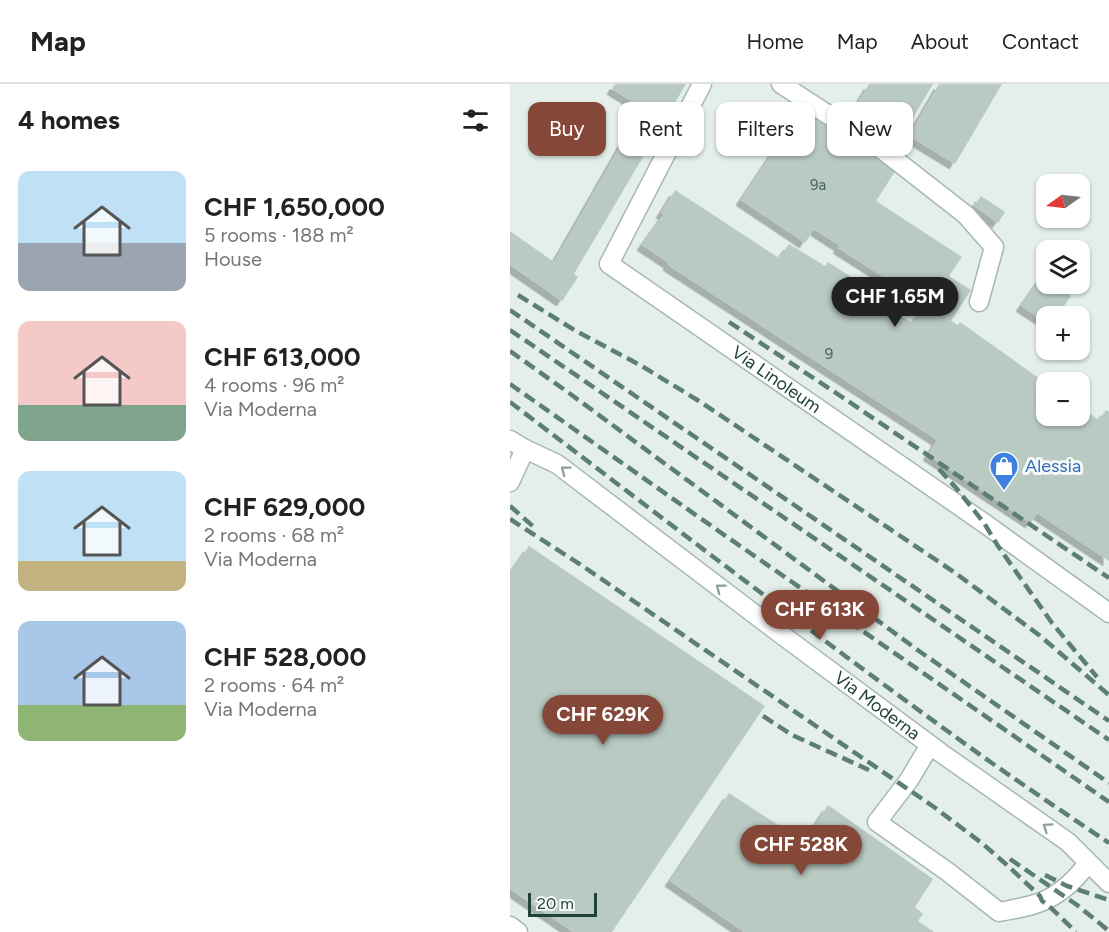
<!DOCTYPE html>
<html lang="en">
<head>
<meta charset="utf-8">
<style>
  body { margin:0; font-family:Figtree,sans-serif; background:#f2f2f2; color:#222; height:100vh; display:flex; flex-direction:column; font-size:22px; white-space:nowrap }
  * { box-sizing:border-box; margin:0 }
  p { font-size:20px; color:#767676 }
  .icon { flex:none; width:33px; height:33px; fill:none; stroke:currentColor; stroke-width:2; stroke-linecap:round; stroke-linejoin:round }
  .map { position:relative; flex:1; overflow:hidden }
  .drawer { display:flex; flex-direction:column; background:#fff; width:510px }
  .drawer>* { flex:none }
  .top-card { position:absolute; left:18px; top:18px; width:490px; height:54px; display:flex; gap:12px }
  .needle { width:39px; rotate:256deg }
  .controls { position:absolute; left:526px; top:90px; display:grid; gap:12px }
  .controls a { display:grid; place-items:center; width:54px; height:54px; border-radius:12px; background:#fff; box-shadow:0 2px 4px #0004; font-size:30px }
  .scale { position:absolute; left:18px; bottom:15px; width:69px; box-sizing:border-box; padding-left:6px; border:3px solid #214238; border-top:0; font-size:16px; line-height:21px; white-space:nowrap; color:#214238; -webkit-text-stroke:4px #f5faf7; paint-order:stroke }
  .price { position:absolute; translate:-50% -51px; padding:0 14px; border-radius:21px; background:#854838; color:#fff; font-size:20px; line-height:39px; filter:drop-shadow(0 2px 3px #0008) }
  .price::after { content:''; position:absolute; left:50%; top:36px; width:18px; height:14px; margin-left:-9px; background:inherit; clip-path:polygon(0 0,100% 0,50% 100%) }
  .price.selected { background:#222; color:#fff }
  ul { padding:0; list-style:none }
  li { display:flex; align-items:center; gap:18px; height:150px; padding:0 18px }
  li span { display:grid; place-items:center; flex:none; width:168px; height:120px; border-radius:12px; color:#555 }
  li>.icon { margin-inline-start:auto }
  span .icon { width:72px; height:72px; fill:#fffc; stroke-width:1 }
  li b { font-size:26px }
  h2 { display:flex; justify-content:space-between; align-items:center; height:72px; padding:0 18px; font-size:26px }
  .pill { padding:0 21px; border-radius:12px; background:#fff; box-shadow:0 2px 4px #0004; font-size:21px; line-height:54px }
  .pill.selected { background:#854838; color:#fff }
  header { display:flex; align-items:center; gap:36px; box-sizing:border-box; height:84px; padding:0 30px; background:#fff; border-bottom:2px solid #e0e0e0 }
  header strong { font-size:28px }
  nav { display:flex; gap:33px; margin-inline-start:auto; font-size:21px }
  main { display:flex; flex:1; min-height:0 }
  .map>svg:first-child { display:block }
  .building { fill:#b9cac2; filter:url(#shadow) }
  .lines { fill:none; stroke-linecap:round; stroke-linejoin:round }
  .minor-casing { stroke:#a6b8b0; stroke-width:21 }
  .minor { stroke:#fff; stroke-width:18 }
  .rail { stroke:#5c7e73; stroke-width:4.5; stroke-dasharray:12 6; stroke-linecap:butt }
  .oneway { stroke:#90a09c }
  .labels { text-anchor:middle; stroke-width:6; stroke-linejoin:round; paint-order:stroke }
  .number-label { font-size:15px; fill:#47645a }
  .street-label { font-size:18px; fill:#214238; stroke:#f5faf7 }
  .shop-label { font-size:18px; fill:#366cbe; stroke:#f5faf7; text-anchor:start }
</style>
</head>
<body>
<header>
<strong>Map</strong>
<nav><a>Home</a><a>Map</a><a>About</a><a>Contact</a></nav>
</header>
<main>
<section class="drawer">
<h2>4 homes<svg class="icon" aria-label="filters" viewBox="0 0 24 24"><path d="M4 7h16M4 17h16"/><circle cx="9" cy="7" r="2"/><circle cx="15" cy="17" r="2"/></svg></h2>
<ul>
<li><span style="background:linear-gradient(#bfe0f5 60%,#9aa5b1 0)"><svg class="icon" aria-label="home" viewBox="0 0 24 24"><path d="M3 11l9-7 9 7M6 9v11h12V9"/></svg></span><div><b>CHF 1,650,000</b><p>5 rooms · 188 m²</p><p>House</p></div></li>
<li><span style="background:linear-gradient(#f6c9c9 70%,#7fa58c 0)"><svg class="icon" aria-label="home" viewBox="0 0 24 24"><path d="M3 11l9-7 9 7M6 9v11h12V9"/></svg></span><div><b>CHF 613,000</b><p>4 rooms · 96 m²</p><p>Via Moderna</p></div></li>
<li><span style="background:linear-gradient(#bfe0f5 75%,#c2b280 0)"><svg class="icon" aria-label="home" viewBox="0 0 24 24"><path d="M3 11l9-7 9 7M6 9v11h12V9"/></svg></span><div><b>CHF 629,000</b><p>2 rooms · 68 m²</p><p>Via Moderna</p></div></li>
<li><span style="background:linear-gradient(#a9c7e8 70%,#8fb573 0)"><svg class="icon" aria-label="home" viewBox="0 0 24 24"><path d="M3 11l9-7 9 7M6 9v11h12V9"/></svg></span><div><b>CHF 528,000</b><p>2 rooms · 64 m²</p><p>Via Moderna</p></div></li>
</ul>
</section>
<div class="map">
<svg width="599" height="848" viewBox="0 0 599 848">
  <defs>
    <filter id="shadow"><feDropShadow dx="-5.5" dy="5.5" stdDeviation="0" flood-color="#0004"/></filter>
  </defs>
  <rect width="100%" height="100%" fill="#e4efe9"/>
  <path class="building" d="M105 0H176L64 190 68 193 52 217 0 181V147L44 178 132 24 102 5Z
    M359 0H423L394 49 347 20Z
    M429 0H492L445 80 399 52Z
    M292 24 386 86 366 117 452 173 439 192 461 206 441 237 448 241 450 238 537 300V332H570V323L589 336 596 326 599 328V477L527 429 521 439 418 371 427 356 158 181 159 179 132 161 154 130 151 129 165 106 269 174 279 160 315 182 318 178 355 202 352 206 402 239 416 220 328 164 330 162 304 145 295 159 231 116Z
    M471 112 495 128 488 139 464 122Z
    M532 192 537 196V200H543L561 212 547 232H537V239L511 222Z
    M19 462 255 622 102 848H63L0 805V489Z
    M219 709 294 758 318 721 423 795 405 823 413 830 408 837 424 848H234L160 797Z"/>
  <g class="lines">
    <g class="minor-casing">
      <g id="minor">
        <path id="s1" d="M192 0 99 180 474 439 599 529"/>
        <path d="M271 0 374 67 456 131 484 163 469 218"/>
        <path id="s2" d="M0 356 15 365 47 380 268 548 431 669 558 758 599 799"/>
        <path d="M0 398 15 365"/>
        <path d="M420 661 399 696 367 738 438 788 489 828C500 826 511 824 522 821 545 815 564 798 578 779"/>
        <path d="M0 842 8 848"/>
      </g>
    </g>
    <use href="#minor" class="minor"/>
    <path class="rail" d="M8 211 66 247 130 281 189 317 444 488 529 551 599 611
      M0 226 599 637
      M219 238 329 311 599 494
      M0 246 599 656
      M0 267 59 309 409 567 599 699
      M0 300 210 448 599 718
      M0 318C159 439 317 561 479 677 519 705 559 732 599 759
      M429 385 447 405 474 439 488 462 542 539 587 593
      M0 422 25 444
      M0 435 74 483 424 723 473 760 498 782 530 812 532 817 538 821 566 848
      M253 632 282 651 359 686
      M500 775 567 821 599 847
      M535 791 557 802 599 816"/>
  </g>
  <defs><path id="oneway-chevron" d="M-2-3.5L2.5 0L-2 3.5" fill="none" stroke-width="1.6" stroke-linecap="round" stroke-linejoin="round" transform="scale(1.5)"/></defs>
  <g class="oneway">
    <use href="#oneway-chevron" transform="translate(55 386) rotate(-143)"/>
    <use href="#oneway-chevron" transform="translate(210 504) rotate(-143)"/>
    <use href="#oneway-chevron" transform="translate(537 743) rotate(-145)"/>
  </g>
  <defs>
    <g id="shop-pin" transform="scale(1.5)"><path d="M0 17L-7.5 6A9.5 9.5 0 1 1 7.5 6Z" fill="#3f7fe0" stroke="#f5faf7"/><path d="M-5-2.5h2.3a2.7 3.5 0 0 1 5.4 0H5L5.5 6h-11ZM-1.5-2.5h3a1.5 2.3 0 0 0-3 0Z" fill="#fff"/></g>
  </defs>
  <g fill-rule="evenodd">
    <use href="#shop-pin" x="494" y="382"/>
  </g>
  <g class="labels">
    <g class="number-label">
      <text x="308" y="106">9a</text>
      <text x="319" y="275">9</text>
    </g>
    <g class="street-label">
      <text dy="6" stroke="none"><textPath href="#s1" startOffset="406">Via Linoleum</textPath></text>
      <text dy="6" stroke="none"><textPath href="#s2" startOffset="454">Via Moderna</textPath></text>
    </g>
    <g class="shop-label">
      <text x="515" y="388">Alessia</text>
    </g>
  </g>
</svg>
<div class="controls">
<a><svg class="needle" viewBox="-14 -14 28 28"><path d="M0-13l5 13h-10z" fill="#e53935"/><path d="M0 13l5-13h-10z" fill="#767676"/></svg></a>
<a><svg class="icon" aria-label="layers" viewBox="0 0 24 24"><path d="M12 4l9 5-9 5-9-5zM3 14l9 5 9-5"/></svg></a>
<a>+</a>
<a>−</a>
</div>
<div class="scale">20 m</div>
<b class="price selected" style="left:385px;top:244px">CHF 1.65M</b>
<b class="price" style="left:310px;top:557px">CHF 613K</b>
<b class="price" style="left:93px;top:662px">CHF 629K</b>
<b class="price" style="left:291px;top:792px">CHF 528K</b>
<div class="top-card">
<a class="pill selected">Buy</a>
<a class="pill">Rent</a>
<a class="pill">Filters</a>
<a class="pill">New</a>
</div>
</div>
</main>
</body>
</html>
